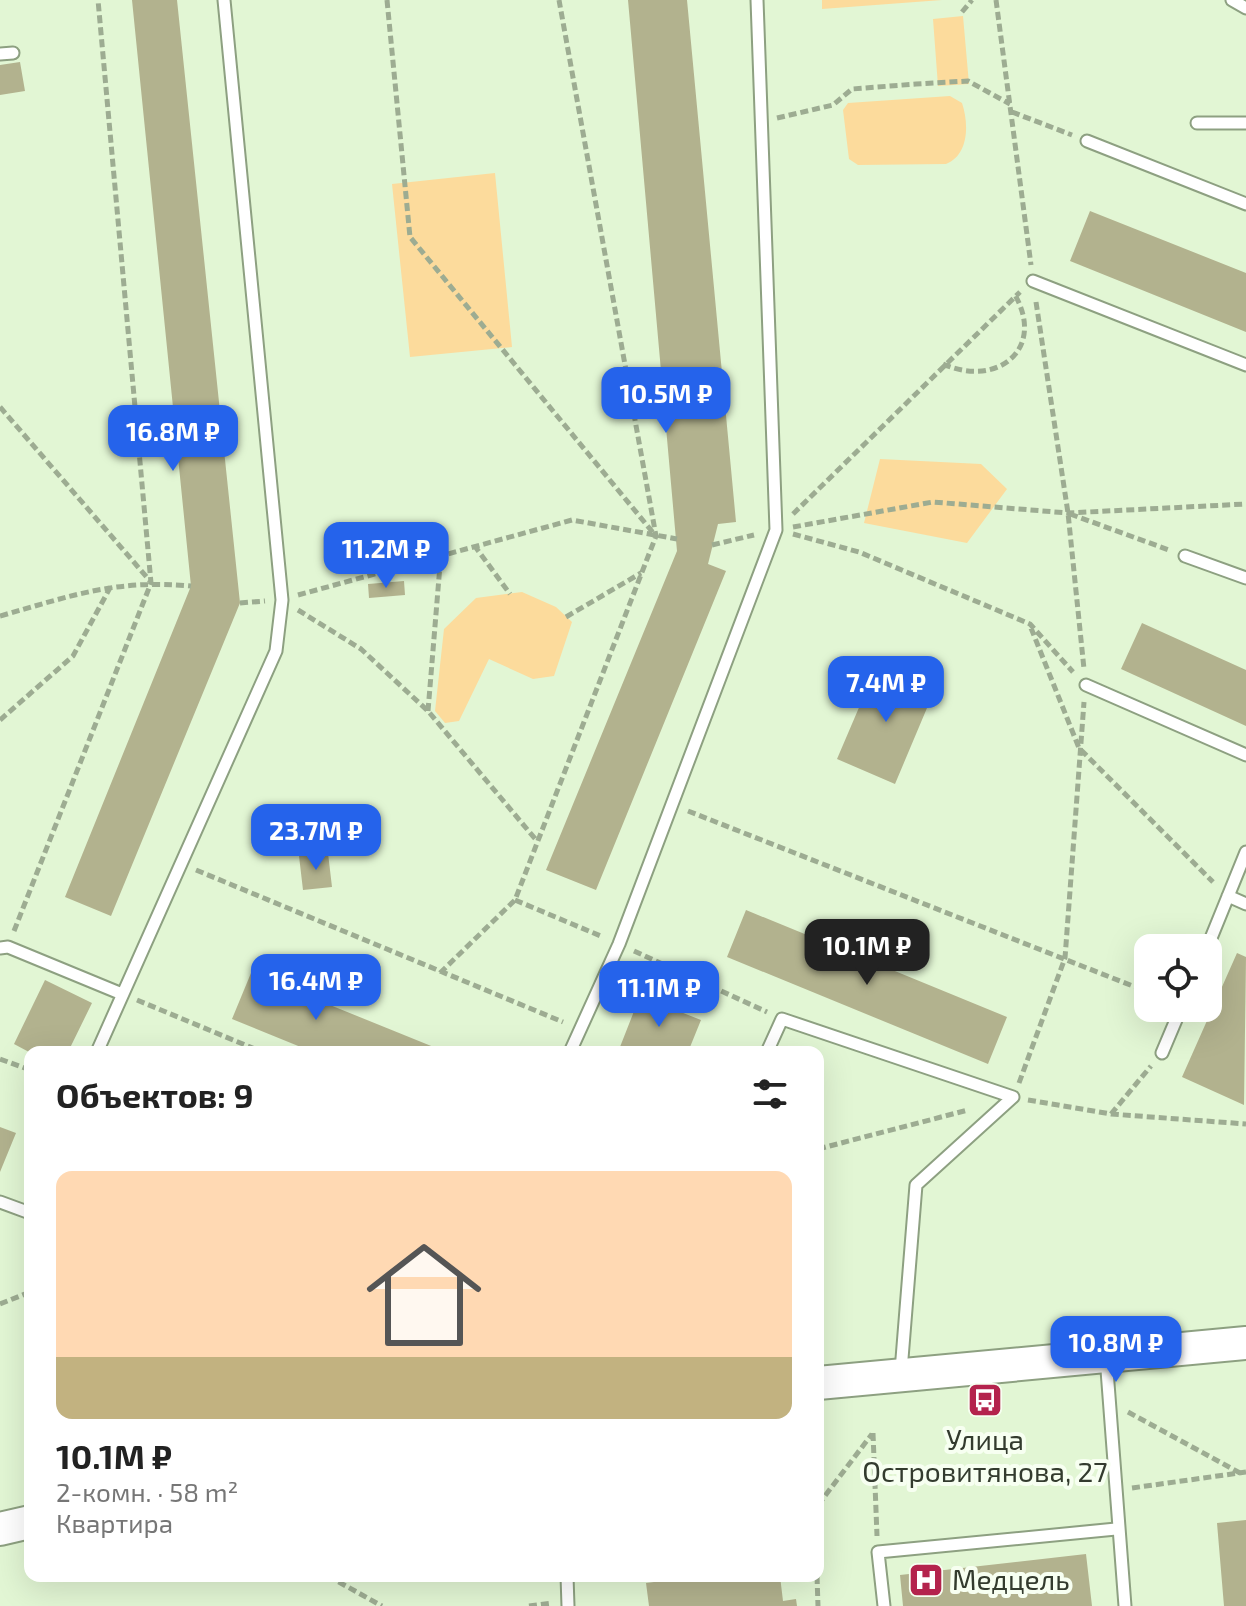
<!DOCTYPE html>
<html lang="ru">
<head>
<meta charset="utf-8">
<style>
  body { margin:0; font-family:"Exo 2",sans-serif; background:#f6f6f6; color:#222; height:100vh; display:flex; flex-direction:column; font-size:30px; white-space:nowrap }
  * { box-sizing:border-box; margin:0 }
  p { font-size:26px; color:#767676 }
  .icon { flex:none; width:44px; height:44px; fill:none; stroke:currentColor; stroke-width:2; stroke-linecap:round; stroke-linejoin:round }
  .map { position:relative; flex:1; overflow:hidden }
  .drawer { position:absolute; left:24px; top:1046px; width:800px; height:536px; display:flex; flex-direction:column; background:#fff; border-radius:16px; box-shadow:0 8px 32px #0002 }
  .drawer>* { flex:none }
  .tools { position:absolute; left:1134px; top:934px; display:grid; gap:16px }
  .tools a { display:grid; place-items:center; width:88px; height:88px; border-radius:16px; background:#fff; box-shadow:0 8px 32px #0002; font-size:40px }
  .price { position:absolute; translate:-50% -68px; padding:0 18px; border-radius:16px; background:#2563eb; color:#fff; font-size:26px; line-height:52px; filter:drop-shadow(0 2px 4px #0008) }
  .price::after { content:''; position:absolute; left:50%; top:48px; width:24px; height:18px; margin-left:-12px; background:inherit; clip-path:polygon(0 0,100% 0,50% 100%) }
  .price.selected { background:#222; color:#fff }
  ul { padding:0; list-style:none }
  li { display:grid; align-content:center; gap:16px; height:424px; padding:0 32px }
  li+li { border-top:2px solid #e0e0e0 }
  li span { display:grid; place-items:center; height:248px; border-radius:16px; color:#555 }
  li>.icon { margin-inline-start:auto }
  span .icon { width:144px; height:144px; fill:#fffc; stroke-width:1 }
  li b { font-size:34px }
  h2 { display:flex; justify-content:space-between; align-items:center; height:96px; padding:0 32px; font-size:34px }
  .map>svg:first-child { display:block }
  .green { fill:#fcdb9c }
  .building { fill:#b2b28e }
  .lines { fill:none; stroke-linecap:round; stroke-linejoin:round }
  .service-casing { stroke:#8da081; stroke-width:15 }
  .secondary-casing { stroke:#8da081; stroke-width:36 }
  .path { stroke:#9dac92; stroke-width:5; stroke-dasharray:8 4; stroke-linecap:butt }
  .service { stroke:#fff; stroke-width:11 }
  .secondary { stroke:#fff; stroke-width:32 }
  .labels { text-anchor:middle; stroke-width:8; stroke-linejoin:round; paint-order:stroke }
  .poi-label { font-size:28px; fill:#333b2e; stroke:#f7fff1 }
</style>
</head>
<body>
<div class="map">
<svg width="1246" height="1606" viewBox="0 0 1246 1606">
  <rect width="100%" height="100%" fill="#e2f6d4"/>
  <path class="green" d="M822 0H942L822 9Z
    M963 16 969 84 938 86 933 19Z
    M950 96 962 103C969 124 969 155 946 164L858 165 849 159 843 110 848 103Z
    M495 173 512 347 410 357 392 184Z
    M880 459 981 464 1007 489 967 543 864 523Z
    M522 592 556 607 572 622 554 676 533 679 489 659 459 721 445 723 435 711 444 629 476 598Z"/>
  <path class="building" d="M132 0H177L240 603 111 916 65 897 191 586Z
    M628 0H687L736 522 718 524 708 564 726 571 596 890 546 870 677 551Z
    M20 62 25 91 0 95V65Z
    M1090 211 1246 273V332L1070 261Z
    M404 581 405 595 369 598 368 584Z
    M1142 623 1246 670V726L1121 669Z
    M878 663 935 689 895 784 837 759Z
    M328 853 332 887 303 890 299 856Z
    M746 910 1007 1017 988 1064 727 957Z
    M1237 953 1246 957 1244 1105 1182 1077Z
    M251 973 446 1052H313L232 1019Z
    M45 980 92 1003 68 1052H29L14 1044Z
    M640 996 701 1020 688 1052H618Z
    M0 1127 16 1133 0 1172Z
    M1246 1520V1606H1224L1217 1523Z
    M1086 1554 1092 1606H903L900 1575Z
    M702 1576H780L783 1601 796 1599 797 1606H649L646 1583Z"/>
  <g class="lines">
    <g class="service-casing">
      <path id="service" d="M1232 0 1246 8
        M0 54 13 53
        M1197 123H1246
        M1087 141 1246 204
        M1033 281 1246 365
        M1185 556 1246 578
        M1086 685 1246 755
        M1228 896 1246 904
        M0 948 8 947 122 994
        M1207 948 1246 852
        M97 1052 276 651 282 600 224 0
        M570 1052 619 944 776 530 757 0
        M767 1052 782 1019 1013 1097 916 1185 901 1371
        M1162 1053 1181 1008
        M0 1202 30 1213
        M1106 1357 1125 1606
        M567 1576 568 1606
        M884 1606 878 1552 1116 1529"/>
    </g>
    <g class="secondary-casing">
      <path id="secondary" d="M818 1383 1246 1343
        M0 1529 30 1522"/>
    </g>
    <path class="path" d="M387 0 410 237 655 535
      M996 0 1031 265
      M962 12 972 0
      M1012 112 1072 135
      M777 118 833 105 852 89 916 84 968 81 1010 104
      M1036 302 1068 513 1084 669
      M943 364C996 388 1046 350 1015 295
      M0 407 151 582
      M793 514 1020 292
      M1070 514 1169 550
      M793 527 933 502 1068 513 1246 504
      M793 534 859 552 1030 624 1073 672
      M474 545 510 594
      M712 545 754 535
      M298 595 572 520 677 539
      M240 603 265 601
      M298 610 361 649 428 711 537 841
      M0 616C71 596 115 579 191 586
      M566 617 641 573
      M1031 628 1079 748 1213 882
      M428 711 441 553
      M0 720 73 656 111 586
      M688 811 1148 992
      M196 870 563 1022
      M515 900 603 937
      M14 931 151 583 98 0
      M634 951 767 1012
      M440 973 515 900 656 536 559 0
      M137 1000 262 1052
      M0 1059 30 1070
      M1019 1083 1065 958 1084 702
      M1028 1100 1111 1114 1246 1124
      M1111 1114 1151 1066
      M818 1149 968 1110
      M0 1304 30 1292
      M1128 1412 1240 1473
      M873 1433 877 1536
      M1132 1488 1246 1472
      M818 1505 872 1434
      M328 1576 382 1606
      M817 1576 818 1606
      M529 1606 552 1603"/>
    <use href="#service" class="service"/>
    <use href="#secondary" class="secondary"/>
  </g>
  <defs>
    <g id="bus-square" transform="scale(1.8)"><rect x="-9" y="-9" width="18" height="18" rx="4" fill="#b4234d" stroke="#f7fff1"/><path d="M-5-6H5V4H4V6H2V4H-2V6H-4V4H-5ZM-3.5-4V0h7V-4ZM-3.5 1.2v1.5H-2V1.2ZM2 1.2v1.5H3.5V1.2Z" fill="#fff"/></g>
    <g id="hospital-square" transform="scale(1.8)"><rect x="-9" y="-9" width="18" height="18" rx="4" fill="#b4234d" stroke="#f7fff1"/><path d="M-5-5h3v3.5h4V-5h3V5h-3V1.5h-4V5h-3Z" fill="#fff"/></g>
  </defs>
  <g fill-rule="evenodd">
    <use href="#bus-square" x="985" y="1400"/>
    <use href="#hospital-square" x="926" y="1580"/>
  </g>
  <g class="labels">
    <g class="poi-label">
      <text x="985" y="1450">Улица<tspan x="985" dy="32">Островитянова, 27</tspan></text>
      <text x="952" y="1590" text-anchor="start">Медцель</text>
    </g>
  </g>
</svg>
<div class="tools">
<a><svg class="icon" aria-label="locate" viewBox="0 0 24 24"><circle cx="12" cy="12" r="6"/><path d="M12 2v4M12 18v4M2 12h4M18 12h4"/></svg></a>
</div>
<b class="price" style="left:666px;top:435px">10.5M ₽</b>
<b class="price" style="left:173px;top:473px">16.8M ₽</b>
<b class="price" style="left:386px;top:590px">11.2M ₽</b>
<b class="price" style="left:886px;top:724px">7.4M ₽</b>
<b class="price" style="left:316px;top:872px">23.7M ₽</b>
<b class="price selected" style="left:867px;top:987px">10.1M ₽</b>
<b class="price" style="left:316px;top:1022px">16.4M ₽</b>
<b class="price" style="left:659px;top:1029px">11.1M ₽</b>
<b class="price" style="left:1116px;top:1384px">10.8M ₽</b>
<section class="drawer">
<h2>Объектов: 9<svg class="icon" aria-label="filters" viewBox="0 0 24 24"><path d="M4 7h16M4 17h16"/><circle cx="9" cy="7" r="2"/><circle cx="15" cy="17" r="2"/></svg></h2>
<ul>
<li><span style="background:linear-gradient(#ffd9b3 75%,#c2b280 0)"><svg class="icon" aria-label="home" viewBox="0 0 24 24"><path d="M3 11l9-7 9 7M6 9v11h12V9"/></svg></span><div><b>10.1M ₽</b><p>2-комн. · 58 m²</p><p>Квартира</p></div></li>
</ul>
</section>
</div>
</body>
</html>
